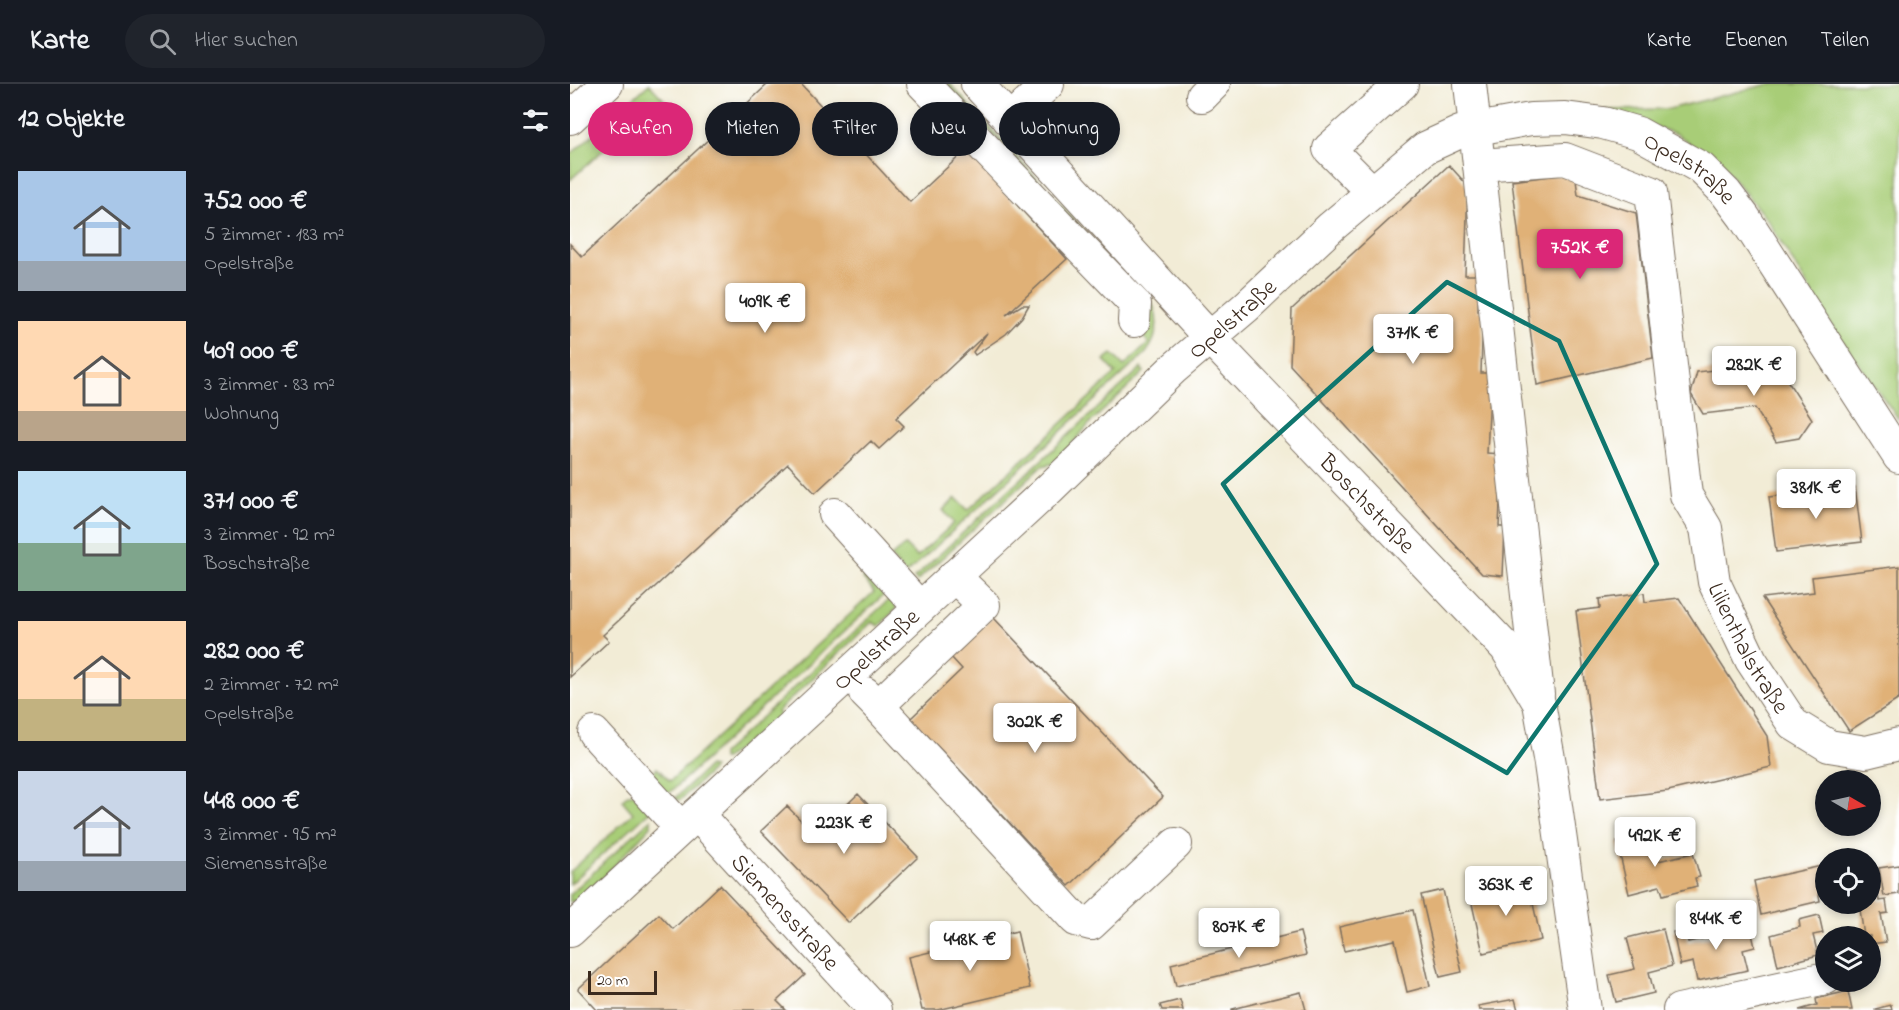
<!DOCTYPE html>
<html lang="de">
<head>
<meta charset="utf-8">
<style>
  body { margin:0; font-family:"Indie Flower",sans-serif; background:#20242c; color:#f1f3f6; height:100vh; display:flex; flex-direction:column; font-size:22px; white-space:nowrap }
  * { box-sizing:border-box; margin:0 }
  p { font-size:20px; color:#9ea1a6 }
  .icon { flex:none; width:33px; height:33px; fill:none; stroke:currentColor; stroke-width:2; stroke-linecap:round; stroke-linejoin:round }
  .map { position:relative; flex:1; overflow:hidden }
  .details { display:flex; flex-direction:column; background:#171b24; width:570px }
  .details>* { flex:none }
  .top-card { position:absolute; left:18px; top:18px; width:570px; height:54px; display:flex; gap:12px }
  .needle { width:39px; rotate:99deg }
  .buttons { position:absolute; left:1245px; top:686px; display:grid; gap:12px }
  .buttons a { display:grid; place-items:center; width:66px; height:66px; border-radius:50%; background:#171b24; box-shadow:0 3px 9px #0003; font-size:30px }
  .scale { position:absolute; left:18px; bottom:15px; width:69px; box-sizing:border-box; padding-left:6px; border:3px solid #3b2a1e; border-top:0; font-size:16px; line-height:21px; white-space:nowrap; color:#3b2a1e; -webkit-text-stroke:4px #fff; paint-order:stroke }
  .price { position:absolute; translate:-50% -51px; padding:0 14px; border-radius:6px; background:#fff; color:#222; font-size:20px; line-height:39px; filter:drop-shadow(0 2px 3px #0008) }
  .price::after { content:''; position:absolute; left:50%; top:36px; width:18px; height:14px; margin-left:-9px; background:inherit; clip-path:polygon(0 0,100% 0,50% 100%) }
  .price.current { background:#db2777; color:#fff }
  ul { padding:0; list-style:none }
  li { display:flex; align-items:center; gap:18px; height:150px; padding:0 18px }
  li span { display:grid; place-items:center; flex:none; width:168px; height:120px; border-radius:0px; color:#555 }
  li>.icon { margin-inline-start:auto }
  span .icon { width:72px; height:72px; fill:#fffc; stroke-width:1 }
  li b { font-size:26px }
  h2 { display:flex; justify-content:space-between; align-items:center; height:72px; padding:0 18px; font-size:26px }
  .pill { padding:0 21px; border-radius:27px; background:#171b24; box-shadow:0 3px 9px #0003; font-size:21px; line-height:54px }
  .pill.current { background:#db2777; color:#fff }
  header { display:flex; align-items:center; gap:36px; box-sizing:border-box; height:84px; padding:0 30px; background:#171b24; border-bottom:2px solid #363941 }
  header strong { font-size:28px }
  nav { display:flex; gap:33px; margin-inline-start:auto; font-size:21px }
  .search { width:420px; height:54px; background:#20242c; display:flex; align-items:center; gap:15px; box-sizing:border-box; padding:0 21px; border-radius:33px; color:#9ea1a6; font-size:22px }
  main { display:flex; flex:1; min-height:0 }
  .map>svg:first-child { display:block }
  .green { fill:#a8cd77; stroke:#727c4a; stroke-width:1.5 }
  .building { fill:#e0b177 }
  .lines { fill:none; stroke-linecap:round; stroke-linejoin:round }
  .minor-casing { stroke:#7b6e5e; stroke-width:34 }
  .minor { stroke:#fff; stroke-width:32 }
  .marked { fill:none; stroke:#0f766e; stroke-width:4.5; stroke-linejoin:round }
  .labels { text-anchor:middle; stroke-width:4.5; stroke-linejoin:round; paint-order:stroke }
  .street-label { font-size:24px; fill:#3b2a1e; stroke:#fff }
</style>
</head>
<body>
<header>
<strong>Karte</strong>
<div class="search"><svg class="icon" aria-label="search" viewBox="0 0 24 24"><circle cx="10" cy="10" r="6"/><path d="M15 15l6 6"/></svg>Hier suchen</div>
<nav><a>Karte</a><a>Ebenen</a><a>Teilen</a></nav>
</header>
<main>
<section class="details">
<h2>12 Objekte<svg class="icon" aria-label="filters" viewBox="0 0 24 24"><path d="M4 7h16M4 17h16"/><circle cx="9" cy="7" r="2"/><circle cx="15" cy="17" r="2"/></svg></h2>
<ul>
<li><span style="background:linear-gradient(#a9c7e8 75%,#9aa5b1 0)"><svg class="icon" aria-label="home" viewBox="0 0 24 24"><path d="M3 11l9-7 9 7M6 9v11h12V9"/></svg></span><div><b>752 000 €</b><p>5 Zimmer · 183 m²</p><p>Opelstraße</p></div></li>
<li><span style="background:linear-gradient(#ffd9b3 75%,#b9a48a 0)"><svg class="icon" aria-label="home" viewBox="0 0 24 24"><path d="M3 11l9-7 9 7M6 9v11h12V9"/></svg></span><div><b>409 000 €</b><p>3 Zimmer · 83 m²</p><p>Wohnung</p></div></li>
<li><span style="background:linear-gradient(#bfe0f5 60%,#7fa58c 0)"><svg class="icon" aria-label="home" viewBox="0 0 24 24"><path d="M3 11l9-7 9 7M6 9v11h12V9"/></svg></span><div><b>371 000 €</b><p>3 Zimmer · 92 m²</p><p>Boschstraße</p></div></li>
<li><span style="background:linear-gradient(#ffd9b3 65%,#c2b280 0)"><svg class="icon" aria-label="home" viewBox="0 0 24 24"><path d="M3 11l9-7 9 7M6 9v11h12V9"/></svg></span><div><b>282 000 €</b><p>2 Zimmer · 72 m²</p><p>Opelstraße</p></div></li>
<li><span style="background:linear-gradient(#c9d6e8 75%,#9aa5b1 0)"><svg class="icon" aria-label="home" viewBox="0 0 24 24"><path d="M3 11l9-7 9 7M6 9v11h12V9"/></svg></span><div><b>448 000 €</b><p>3 Zimmer · 95 m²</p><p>Siemensstraße</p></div></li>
</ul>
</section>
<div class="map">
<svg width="1329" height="926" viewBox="0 0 1329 926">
  <rect width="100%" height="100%" fill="#fff"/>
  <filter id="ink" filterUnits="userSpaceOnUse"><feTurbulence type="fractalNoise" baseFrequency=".0167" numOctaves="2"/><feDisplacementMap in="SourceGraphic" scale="12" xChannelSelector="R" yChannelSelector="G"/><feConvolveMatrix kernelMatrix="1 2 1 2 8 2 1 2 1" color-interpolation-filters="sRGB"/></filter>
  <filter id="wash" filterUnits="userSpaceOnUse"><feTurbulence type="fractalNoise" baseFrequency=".008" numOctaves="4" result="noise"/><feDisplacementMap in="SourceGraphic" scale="24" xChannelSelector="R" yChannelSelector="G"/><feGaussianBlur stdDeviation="1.35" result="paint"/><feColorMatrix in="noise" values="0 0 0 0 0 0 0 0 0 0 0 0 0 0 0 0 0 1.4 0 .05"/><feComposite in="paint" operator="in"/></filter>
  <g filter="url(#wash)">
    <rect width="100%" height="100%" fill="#f2ecd6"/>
    <path class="green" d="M79 0 98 20V32L94 34 82 22 0 96V71Z
      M376 0H380L583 221C590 239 587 255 576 269L336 490 321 473 335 461 347 473 384 439 373 426 386 414 398 426 546 289 534 276 542 270 554 282 579 259 567 246 574 214Z
      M1199 0H1329V336L1263 244 1198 137 1158 88 1107 50 1035 26 1099 25Z
      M571 284 574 288 521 338 486 379 472 382 347 497 344 494Z
      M302 486 320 505 96 712 81 692 87 684 100 697 304 508 293 494Z
      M325 510 326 525 309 542 302 538 207 628 211 633 155 675H152V670Z
      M139 682 144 684 110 716 104 715Z
      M58 710H65L81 726 0 800V788L63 729 52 716Z
      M81 735V742L12 817 0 818V810Z"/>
    <g id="blocks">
      <path class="building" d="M198 0H231L340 118 396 66 497 175 436 231 452 221H459L452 233 436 250 405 271 403 268 417 249 326 334 334 342 309 365 301 357 245 409 218 380 33 551 39 557 0 593V160L12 173Z
        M879 81 898 102 895 191H909L908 227H913L911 289H921L917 369 932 370 929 443H935L933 492 912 490 720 281 722 225Z
        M1005 89 1008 111 1066 129 1083 274 967 301 942 97Z
        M1206 279 1242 335 1229 354 1206 358 1185 324 1133 330 1121 310 1127 288Z
        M1285 403 1292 458 1206 468 1199 413Z
        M1329 482V615L1279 647 1192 514 1244 508 1242 493Z
        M1074 509 1075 518 1109 514 1197 652 1201 683 1098 707 1030 715 1006 527 1030 524 1029 515Z
        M423 533 593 713 499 802 341 634 392 585 381 573Z
        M288 710 348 773 279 839 191 747 217 722 245 751Z
        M1079 750 1088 777 1123 769 1130 793 1125 794 1127 802 1093 811 1090 802 1059 810 1047 758Z
        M1256 781V810L1249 811 1250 817 1191 831 1184 797Z
        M1329 781V810L1314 812 1309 784Z
        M958 797 971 856 913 869 900 811Z
        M150 801 235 891 207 917 216 926H27L8 905 89 830 103 845Z
        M1307 805 1309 817 1316 816 1318 829 1311 830 1316 858 1300 860V852H1294L1289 819H1300V806Z
        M873 806 892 888 870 893 851 811Z
        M843 826 860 902 837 908 825 856 774 867 769 843Z
        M1249 831 1253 849 1243 851 1248 871 1208 882 1201 851 1230 843 1229 836Z
        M1178 832 1185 863 1173 866 1178 886 1127 897 1123 878 1110 881 1103 848 1115 845 1118 858 1169 846 1166 835Z
        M1093 845 1102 882 1079 888 1084 909 1046 918 1039 891 1065 885 1057 854Z
        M447 847 460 904 368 926H352L339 873Z
        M730 848 736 871 606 902 601 880Z
        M1278 907 1282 926H1229L1247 921 1246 915Z
        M731 908 736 926H662V925Z
        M945 915 948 926H909L908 922Z
        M610 916 613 926H592L590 921Z
        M1321 921 1322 926H1305V925Z"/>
    </g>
  </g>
  <g filter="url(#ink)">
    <use href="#blocks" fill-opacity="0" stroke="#7b6e5e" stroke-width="1.5"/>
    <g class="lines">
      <g class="minor-casing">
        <g id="minor">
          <path d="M353 0 565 220 564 237"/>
          <path id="s1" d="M407 0 640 254 936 564 969 619 980 680 1015 926"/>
          <path d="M900 0 968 610"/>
          <path d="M632 12 644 0"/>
          <path d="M0 34 37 0"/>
          <path d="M439 36 478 0"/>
          <path id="s2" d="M909 81 995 75 1081 108 1116 411 1136 444 1144 498 1181 576 1223 640 1259 662 1296 668 1329 660"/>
          <path d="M802 108 759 65 832 0"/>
          <path d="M265 430 350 524"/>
          <path d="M295 609 308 622 414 521 384 492"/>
          <path d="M308 622 506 836 521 840 606 760"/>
          <path d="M24 649 111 744"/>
          <path id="s3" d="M127 730 305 926"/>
          <path id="s4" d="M0 847 479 405 603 285 676 223 761 143 855 64 890 48 961 35 995 34 1033 39 1068 49 1131 84 1156 109 1174 133 1329 373"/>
          <path d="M1109 926 1256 894"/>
        </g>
      </g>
      <use href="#minor" class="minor"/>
    </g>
  </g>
  <path class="marked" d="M877 198 989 257 1087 480 937 689 784 601 653 400Z"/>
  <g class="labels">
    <g class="street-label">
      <text dy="8" stroke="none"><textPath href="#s4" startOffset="1442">Opelstraße</textPath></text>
      <text dy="8" stroke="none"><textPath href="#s4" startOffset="902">Opelstraße</textPath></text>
      <text dy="8" stroke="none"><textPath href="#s1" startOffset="573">Boschstraße</textPath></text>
      <text dy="8" stroke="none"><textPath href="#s2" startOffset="651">Lilienthalstraße</textPath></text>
      <text dy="8" stroke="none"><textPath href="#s4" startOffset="416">Opelstraße</textPath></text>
      <text dy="8" stroke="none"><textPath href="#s3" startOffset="132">Siemensstraße</textPath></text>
    </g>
  </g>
</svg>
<div class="buttons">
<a><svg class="needle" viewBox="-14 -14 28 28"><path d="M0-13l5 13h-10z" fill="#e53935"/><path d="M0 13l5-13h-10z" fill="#9ea1a6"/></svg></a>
<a><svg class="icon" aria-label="locate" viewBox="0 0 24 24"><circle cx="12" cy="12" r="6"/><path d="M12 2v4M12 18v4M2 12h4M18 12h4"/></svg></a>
<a><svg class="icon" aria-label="layers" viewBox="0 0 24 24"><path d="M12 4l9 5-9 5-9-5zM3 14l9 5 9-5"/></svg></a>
</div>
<div class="scale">20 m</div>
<b class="price current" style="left:1010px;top:196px">752K €</b>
<b class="price" style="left:195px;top:250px">409K €</b>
<b class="price" style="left:843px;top:281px">371K €</b>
<b class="price" style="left:1184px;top:313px">282K €</b>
<b class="price" style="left:1246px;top:436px">381K €</b>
<b class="price" style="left:465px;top:670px">302K €</b>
<b class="price" style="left:274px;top:771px">223K €</b>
<b class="price" style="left:1085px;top:784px">492K €</b>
<b class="price" style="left:936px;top:833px">363K €</b>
<b class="price" style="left:1146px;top:867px">844K €</b>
<b class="price" style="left:669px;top:875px">807K €</b>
<b class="price" style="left:400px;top:888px">448K €</b>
<div class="top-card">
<a class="pill current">Kaufen</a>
<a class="pill">Mieten</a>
<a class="pill">Filter</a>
<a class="pill">Neu</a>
<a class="pill">Wohnung</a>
</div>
</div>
</main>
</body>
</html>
